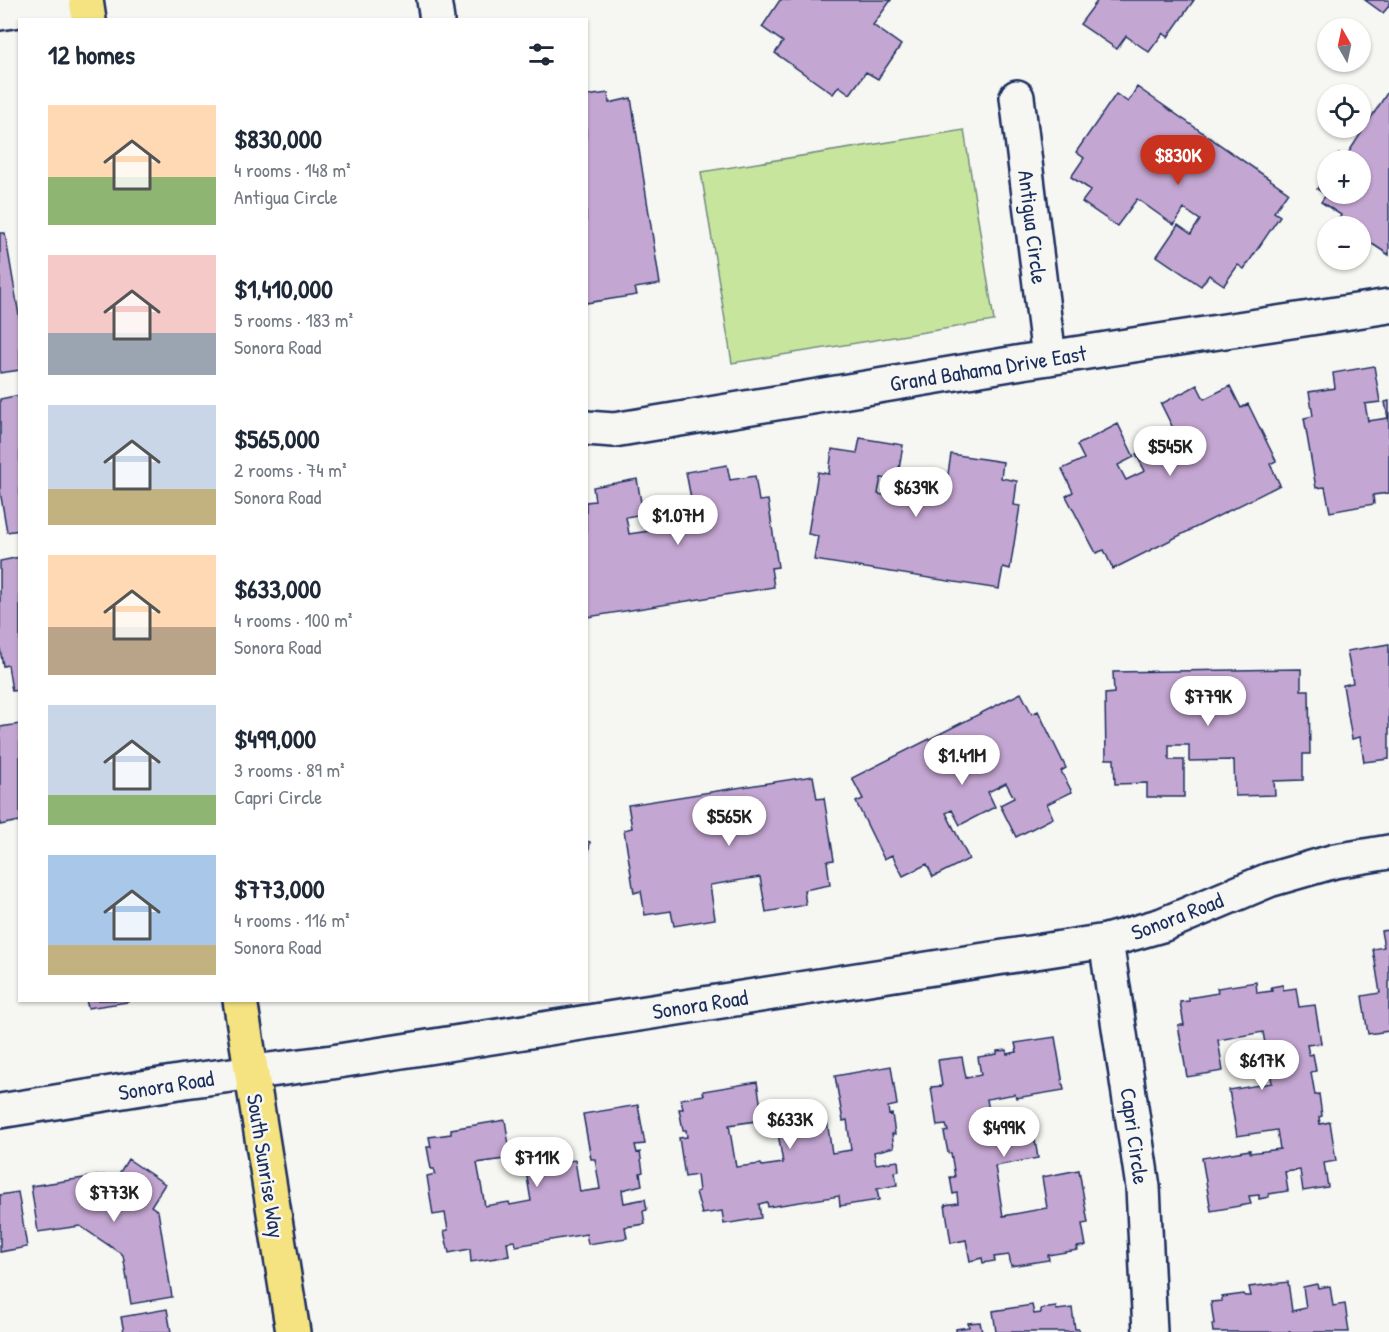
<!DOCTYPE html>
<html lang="en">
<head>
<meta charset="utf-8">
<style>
  body { margin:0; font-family:"Patrick Hand",sans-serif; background:#f6f6f7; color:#1f2937; height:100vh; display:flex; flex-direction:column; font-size:22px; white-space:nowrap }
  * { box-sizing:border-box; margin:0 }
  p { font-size:20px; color:#747a83 }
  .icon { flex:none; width:33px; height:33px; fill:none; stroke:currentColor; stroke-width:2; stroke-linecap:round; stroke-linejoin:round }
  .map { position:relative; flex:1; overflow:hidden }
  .sheet { position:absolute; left:18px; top:18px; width:570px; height:984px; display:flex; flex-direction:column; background:#fff; border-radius:0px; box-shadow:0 2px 4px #0004 }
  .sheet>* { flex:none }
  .needle { width:39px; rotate:351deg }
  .tools { position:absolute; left:1317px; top:18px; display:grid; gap:12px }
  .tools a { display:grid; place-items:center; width:54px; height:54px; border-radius:50%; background:#fff; box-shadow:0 2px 4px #0004; font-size:30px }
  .price { position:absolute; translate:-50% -51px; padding:0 14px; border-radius:21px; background:#fff; color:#222; font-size:20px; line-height:39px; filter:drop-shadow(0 2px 3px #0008) }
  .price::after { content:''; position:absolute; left:50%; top:36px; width:18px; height:14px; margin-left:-9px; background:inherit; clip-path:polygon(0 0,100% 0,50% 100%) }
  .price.on { background:#c8321e; color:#fff }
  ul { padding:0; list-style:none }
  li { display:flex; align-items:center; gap:18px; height:150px; padding:0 30px }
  li span { display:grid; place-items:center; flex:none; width:168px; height:120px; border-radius:0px; color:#555 }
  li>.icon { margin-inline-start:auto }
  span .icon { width:72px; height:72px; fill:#fffc; stroke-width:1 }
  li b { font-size:26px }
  h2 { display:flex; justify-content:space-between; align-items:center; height:72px; padding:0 30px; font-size:26px }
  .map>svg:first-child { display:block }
  .green { fill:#c7e59d; stroke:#718a7e; stroke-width:1.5 }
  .building { fill:#c4a6d2; stroke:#1b2f5e; stroke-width:1.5 }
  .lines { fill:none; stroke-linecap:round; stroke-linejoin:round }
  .minor-casing { stroke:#1b2f5e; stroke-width:38 }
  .major-casing { stroke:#1b2f5e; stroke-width:38 }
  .minor { stroke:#f6f6f2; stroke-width:33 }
  .major { stroke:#f5e382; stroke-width:33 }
  .labels { text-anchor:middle; stroke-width:5; stroke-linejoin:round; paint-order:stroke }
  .street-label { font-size:22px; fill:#1b2f5e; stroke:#f6f6f2 }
</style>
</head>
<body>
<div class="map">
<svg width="1389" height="1332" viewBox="0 0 1389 1332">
  <rect width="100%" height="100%" fill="#f6f6f2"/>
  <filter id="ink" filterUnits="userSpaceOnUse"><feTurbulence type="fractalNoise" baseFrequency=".0167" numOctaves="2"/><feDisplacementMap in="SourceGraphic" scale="12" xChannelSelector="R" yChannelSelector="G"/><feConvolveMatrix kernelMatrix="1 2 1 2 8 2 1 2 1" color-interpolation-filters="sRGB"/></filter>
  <g filter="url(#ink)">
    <path class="green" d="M964 130 994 321 732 363 701 172Z"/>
    <path class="building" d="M780 0H891L873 25 901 45 878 79 866 72 850 94 839 86 833 94 775 53 783 42 762 27Z
      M1098 0H1194L1168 37 1163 33 1149 52 1126 36 1117 49 1080 24Z
      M1365 0H1389V6L1383 13Z
      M1137 87 1288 192 1274 212 1280 216 1244 269 1238 265 1224 285 1209 275 1201 286 1157 256 1178 225 1191 234 1200 220 1184 209 1174 225 1137 199 1117 226 1082 202 1091 190 1071 177 1084 158 1076 152 1116 94 1128 102Z
      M1389 90V255L1360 236V226H1346L1338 221 1341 215 1321 202 1326 195 1317 189 1328 172V194H1360V160H1335L1339 154 1345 158Z
      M608 93 609 103 631 98 660 284 635 288 637 295 586 303V96Z
      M0 233H5L20 321V370L0 373Z
      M1374 366 1380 402 1365 404 1368 421 1388 418 1385 402 1389 401V493L1373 495 1374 504 1330 512 1325 487 1316 488 1304 418 1313 416 1309 392 1335 388 1333 373Z
      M1197 385 1204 399 1230 386 1241 408 1248 404 1276 461 1270 464 1280 485 1113 569 1104 550 1096 553 1066 496 1073 492 1062 469 1084 459 1077 445 1118 424 1134 457 1118 465 1126 480 1145 471 1136 454 1172 436 1180 453 1198 444 1191 429 1177 436 1161 404Z
      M20 395V530L7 532 0 491V399Z
      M860 438 903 445 897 481 881 478 878 494 899 498 902 480 946 487 951 454 1003 462 1001 478 1017 481 1014 505 1020 506 1010 569 1003 567 999 589 814 560 818 536 808 534 818 472 829 474 832 449 857 453Z
      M727 465 730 480 755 476 759 501 768 500 778 567 771 568 774 587 588 617 586 605V502L595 501 593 487 637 479 643 514 626 517 629 534 649 531 647 513 686 507 689 525 709 522 706 506 693 509 686 472Z
      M20 557V690L12 691 8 665 3 666 0 649V561Z
      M1389 644V759L1364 762 1360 737 1352 739 1343 685 1353 683 1347 651Z
      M1301 669V690H1309L1310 754H1303V780L1274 781 1275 795 1235 796 1234 760 1189 761V745H1169V760H1184V797H1147V783L1115 784 1114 759H1106L1105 694 1114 693 1113 672Z
      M1021 693 1032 714 1038 711 1066 768 1061 771 1072 792 1047 804 1053 818 1016 837 1000 805 1014 798 1006 783 988 792 995 807 960 825 952 810 946 813 969 859 933 877 927 864 903 876 892 855 884 859 856 802 863 799 852 778Z
      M20 724V821L0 825V727Z
      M813 776 817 799 824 798 834 860 827 861 830 885 804 890 806 905 766 912 760 877 710 885 715 919 674 926 671 911 645 915 641 891 634 893 624 830 632 828 628 805Z
      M586 841 590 842 586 869Z
      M1389 930V1031L1368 1034 1362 996 1380 993 1373 949 1384 947 1381 931Z
      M1256 982 1257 993 1272 991 1271 987 1283 985V990L1296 988 1299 1007 1315 1005 1321 1043 1307 1045 1309 1055 1313 1054 1316 1071 1311 1072 1315 1095 1319 1094 1322 1116 1319 1117 1320 1124 1330 1122 1336 1161 1324 1163 1328 1187 1303 1191 1300 1170 1285 1172 1288 1191 1269 1194V1197L1259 1199V1195L1249 1196 1251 1204 1211 1211 1202 1158 1250 1150V1153L1280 1149 1277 1130 1237 1136 1229 1090 1272 1083 1263 1032 1218 1040 1223 1071 1187 1077 1178 1025H1184L1180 1002 1189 1001V998L1218 993 1217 988Z
      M86 1000H127L128 1002 88 1008Z
      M1055 1037 1064 1090 1016 1098 1015 1094 987 1099 990 1118 1030 1111 1038 1158 995 1166 1003 1216 1047 1208 1042 1177 1079 1170 1088 1223 1082 1224 1086 1246 1077 1247 1078 1250 1048 1255 1049 1260 1011 1266 1009 1255 994 1257 995 1261 983 1263 982 1258 970 1261 966 1240 951 1243 945 1205 958 1203 957 1193 953 1194 950 1177H955L951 1153H948L944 1132 948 1131 946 1125 937 1126 931 1087 942 1086 938 1060 962 1057 966 1078 981 1075 978 1057 997 1054V1051L1007 1050V1054L1017 1052 1015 1043Z
      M891 1066 897 1105 888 1107 889 1115 892 1114 895 1134H892L894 1147 874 1152 876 1164 898 1161 899 1171 895 1172 897 1185 877 1189 879 1200 840 1206 839 1196 768 1207 767 1202 759 1204 761 1218 724 1224 722 1211 702 1214 696 1192 699 1191 697 1175 685 1177 679 1138 687 1137 686 1130H683L679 1109H683L681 1099 704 1095 703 1091 757 1082 763 1120 729 1125 736 1167 761 1164 762 1166 783 1163 777 1127 788 1125V1127L827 1121 832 1153 851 1150 847 1120 843 1121 835 1076Z
      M638 1105 645 1144 635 1145 637 1153 640 1152 643 1172 640 1173 642 1185 622 1190 624 1203 645 1199 647 1210 643 1211 645 1224 625 1227 627 1238 588 1244 586 1234 516 1246 515 1241 507 1242 509 1256 471 1262 470 1249 449 1253 444 1231 448 1230 445 1213 433 1215 427 1176 435 1174 434 1169H431L427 1147H431L429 1137 451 1134V1129L505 1120 511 1158 477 1163 485 1206 509 1202 510 1205 531 1201 525 1165 536 1163 537 1166 575 1160 580 1192 600 1189 595 1159H591L583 1114Z
      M128 1159 165 1184 151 1206 158 1211 172 1297 131 1304 123 1255 80 1226 38 1232 31 1186 104 1175 114 1182Z
      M18 1192 27 1247 0 1252V1195Z
      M1288 1282 1292 1311 1306 1308 1303 1287 1317 1284 1318 1288 1330 1286 1333 1306 1345 1304 1349 1332H1213L1212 1324H1214L1211 1302 1222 1301V1297L1244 1294 1245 1296H1251L1249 1287Z
      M1032 1305 1034 1314 1041 1313V1309L1056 1307 1057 1310 1072 1308 1075 1329H1079L1080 1332H996L993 1311Z
      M167 1309 171 1332H124L121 1317Z
      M980 1322 982 1332H956V1329L969 1327 968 1323Z"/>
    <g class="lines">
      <g class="minor-casing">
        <path id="minor" d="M434 0 437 20
          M0 13 86 0
          M1017 97 1049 358
          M586 428 614 430 1022 362 1389 306
          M1106 941 1143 1187 1150 1332
          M0 1111 185 1081 332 1062 1106 941 1162 925 1269 880 1335 861 1389 852"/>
      </g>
      <g class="major-casing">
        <path id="major" d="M86 0 89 20
          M240 1000 293 1332"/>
      </g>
      <use href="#minor" class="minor"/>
      <use href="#major" class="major"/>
    </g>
  </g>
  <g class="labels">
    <g class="street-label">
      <text transform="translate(1033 227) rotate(83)" y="8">Antigua Circle</text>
      <text transform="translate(988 368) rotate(-9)" y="8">Grand Bahama Drive East</text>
      <text transform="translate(1177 916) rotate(-21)" y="8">Sonora Road</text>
      <text transform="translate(700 1004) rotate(-9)" y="8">Sonora Road</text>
      <text transform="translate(166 1085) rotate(-9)" y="8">Sonora Road</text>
      <text transform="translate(1135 1136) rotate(82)" y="8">Capri Circle</text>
      <text transform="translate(266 1166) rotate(81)" y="8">South Sunrise Way</text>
    </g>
  </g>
</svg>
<div class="tools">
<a><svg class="needle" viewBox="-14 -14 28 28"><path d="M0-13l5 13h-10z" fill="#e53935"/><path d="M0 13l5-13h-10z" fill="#747a83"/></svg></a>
<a><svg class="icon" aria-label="locate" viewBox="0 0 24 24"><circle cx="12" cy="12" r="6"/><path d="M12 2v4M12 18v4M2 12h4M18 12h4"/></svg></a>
<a>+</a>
<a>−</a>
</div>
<b class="price on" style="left:1178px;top:186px">$830K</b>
<b class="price" style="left:1170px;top:477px">$545K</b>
<b class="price" style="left:916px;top:518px">$639K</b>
<b class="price" style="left:678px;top:546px">$1.07M</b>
<b class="price" style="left:1208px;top:727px">$779K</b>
<b class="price" style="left:962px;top:786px">$1.41M</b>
<b class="price" style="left:729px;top:847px">$565K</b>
<b class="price" style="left:1262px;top:1091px">$617K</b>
<b class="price" style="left:790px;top:1150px">$633K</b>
<b class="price" style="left:1004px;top:1158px">$499K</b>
<b class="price" style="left:537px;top:1188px">$711K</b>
<b class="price" style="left:114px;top:1223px">$773K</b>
<section class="sheet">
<h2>12 homes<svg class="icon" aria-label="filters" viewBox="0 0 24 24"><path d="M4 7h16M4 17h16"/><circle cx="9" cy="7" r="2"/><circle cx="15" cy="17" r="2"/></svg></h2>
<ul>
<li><span style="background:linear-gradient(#ffd9b3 60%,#8fb573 0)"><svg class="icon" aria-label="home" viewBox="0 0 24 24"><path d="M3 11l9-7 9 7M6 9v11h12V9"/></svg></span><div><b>$830,000</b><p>4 rooms · 148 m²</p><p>Antigua Circle</p></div></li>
<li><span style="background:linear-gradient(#f6c9c9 65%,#9aa5b1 0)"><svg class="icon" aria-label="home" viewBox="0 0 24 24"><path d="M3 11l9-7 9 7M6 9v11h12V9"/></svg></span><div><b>$1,410,000</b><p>5 rooms · 183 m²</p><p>Sonora Road</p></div></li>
<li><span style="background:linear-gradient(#c9d6e8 70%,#c2b280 0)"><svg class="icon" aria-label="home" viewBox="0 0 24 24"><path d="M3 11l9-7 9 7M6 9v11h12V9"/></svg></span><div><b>$565,000</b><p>2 rooms · 74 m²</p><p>Sonora Road</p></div></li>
<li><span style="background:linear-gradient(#ffd9b3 60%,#b9a48a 0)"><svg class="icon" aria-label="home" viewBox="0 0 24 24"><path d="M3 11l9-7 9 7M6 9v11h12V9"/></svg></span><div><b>$633,000</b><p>4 rooms · 100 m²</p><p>Sonora Road</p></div></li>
<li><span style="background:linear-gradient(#c9d6e8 75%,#8fb573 0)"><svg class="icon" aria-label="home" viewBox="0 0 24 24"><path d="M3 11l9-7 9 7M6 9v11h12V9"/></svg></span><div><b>$499,000</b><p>3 rooms · 89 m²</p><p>Capri Circle</p></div></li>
<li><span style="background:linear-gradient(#a9c7e8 75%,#c2b280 0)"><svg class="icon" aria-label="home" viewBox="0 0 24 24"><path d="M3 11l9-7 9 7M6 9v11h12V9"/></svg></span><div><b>$773,000</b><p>4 rooms · 116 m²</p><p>Sonora Road</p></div></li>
</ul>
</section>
</div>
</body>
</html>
